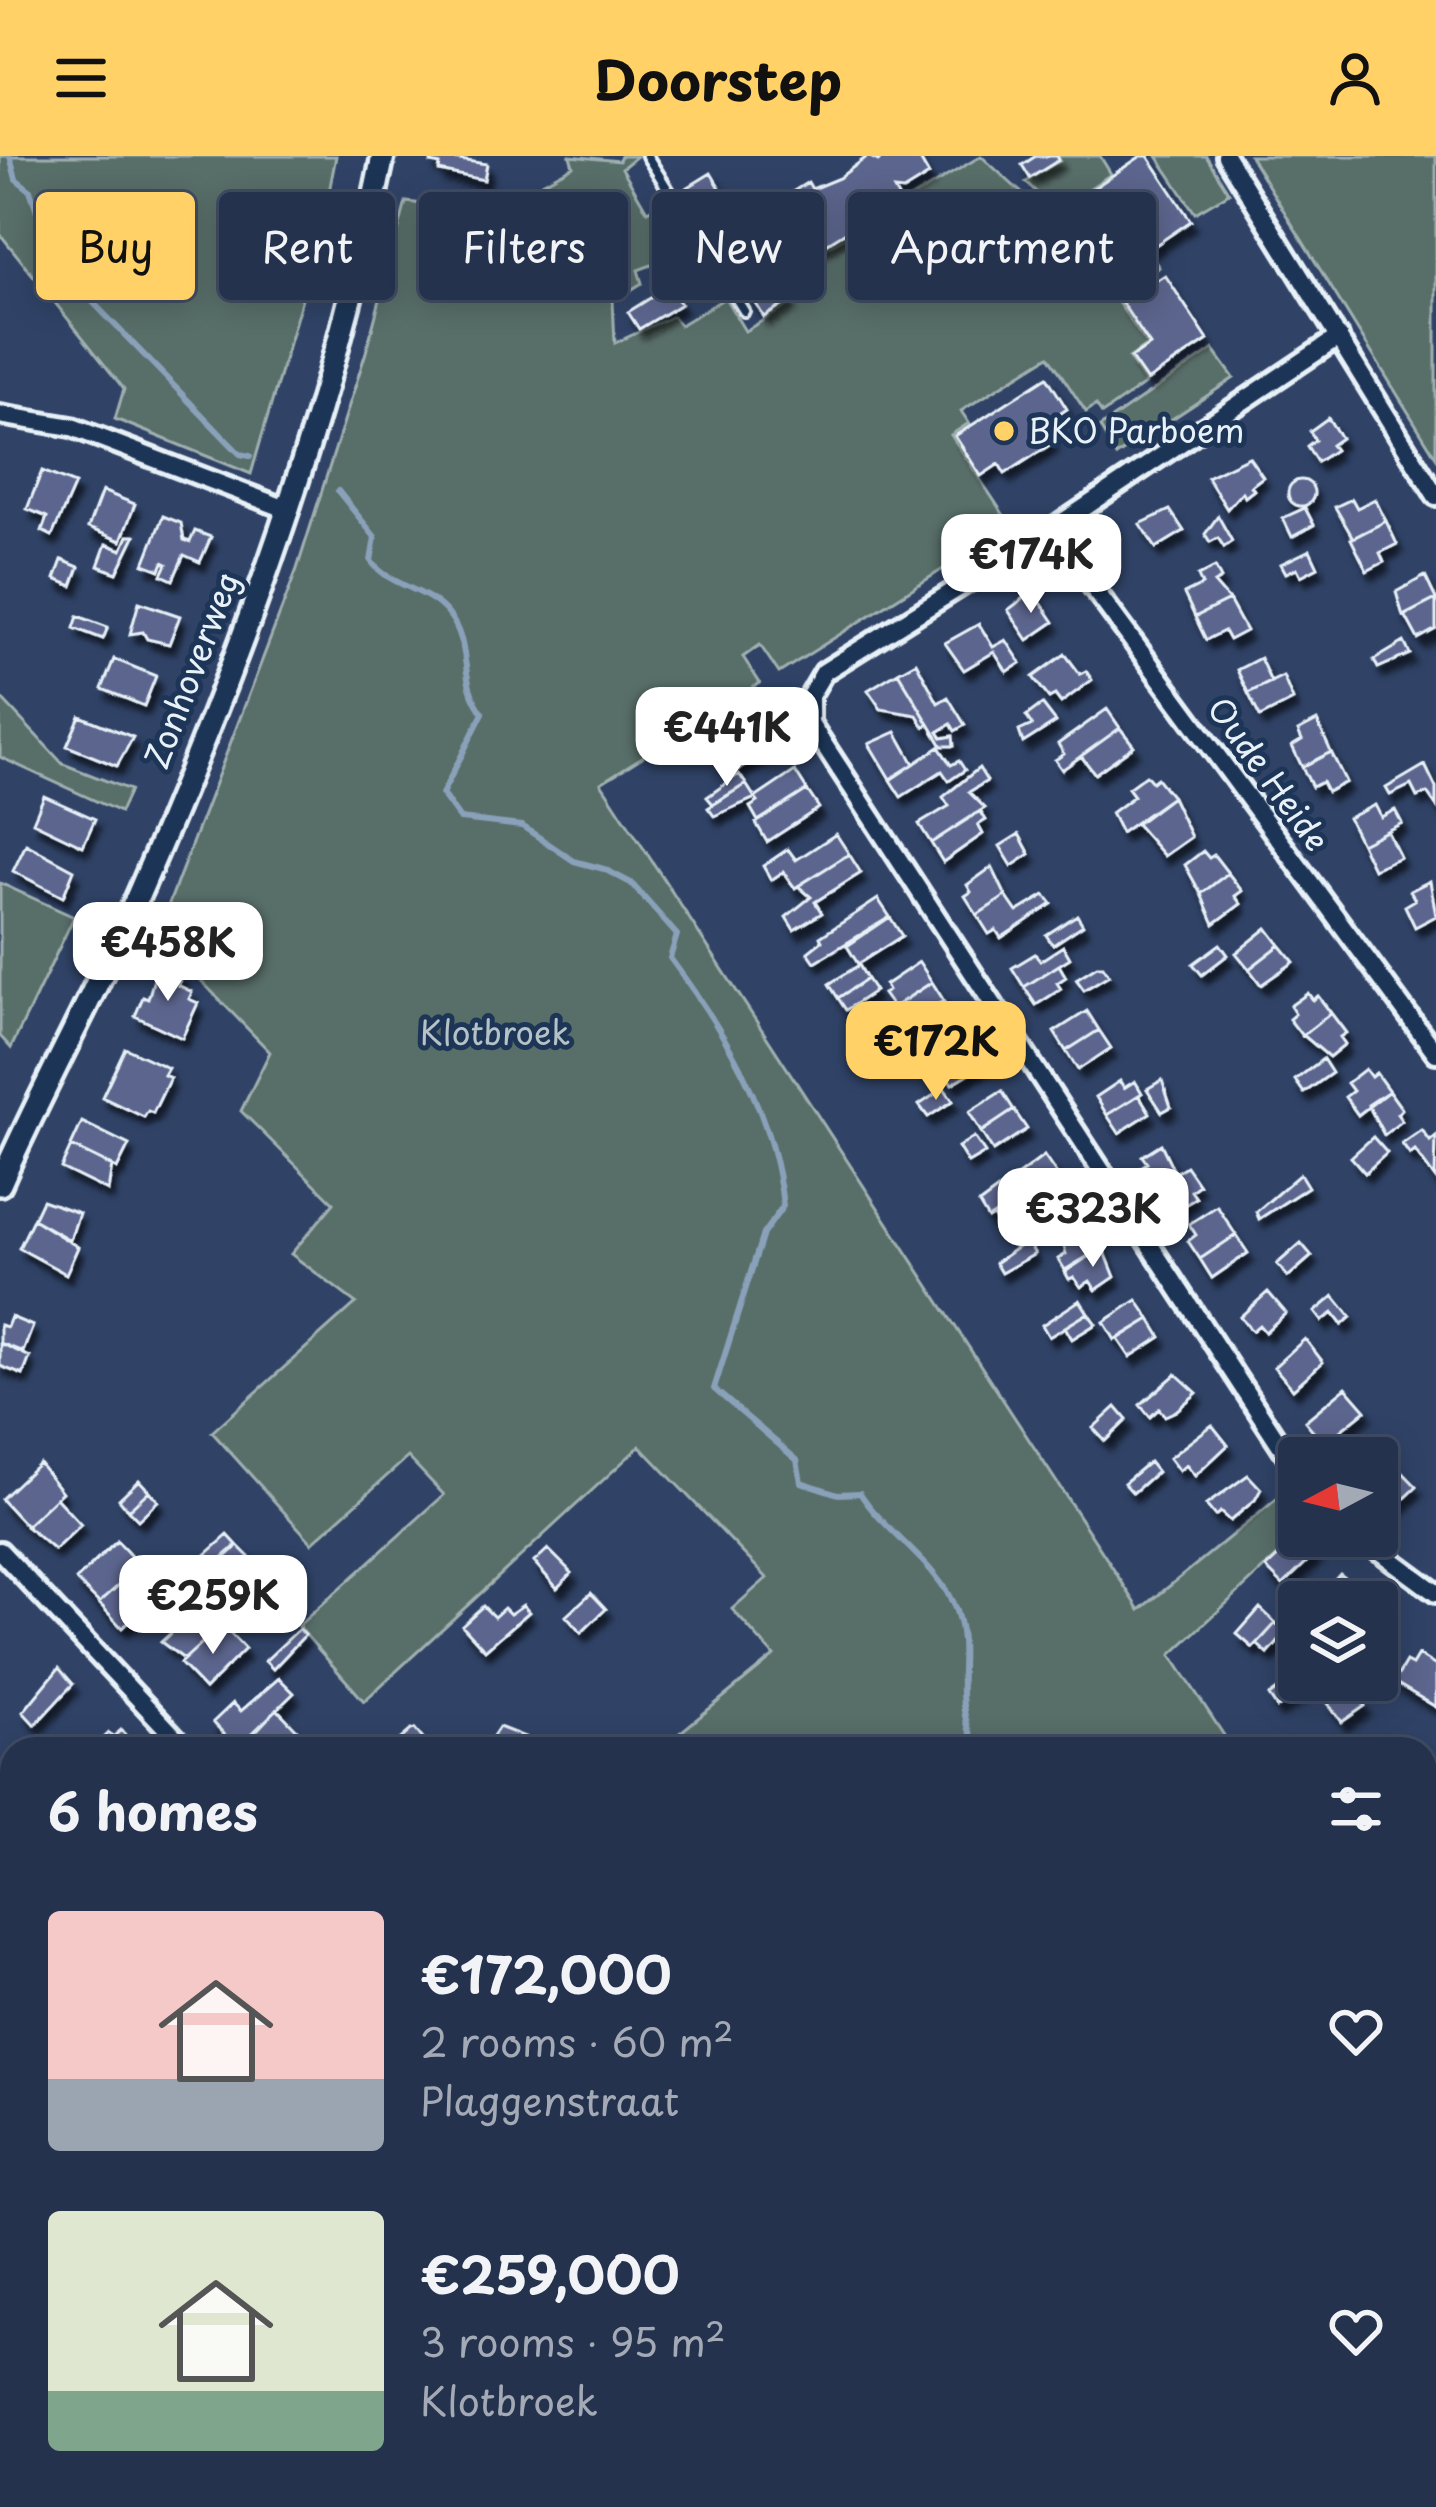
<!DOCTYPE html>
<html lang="en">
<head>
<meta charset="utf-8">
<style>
  body { margin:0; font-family:"Playpen Sans",sans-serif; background:#2c3a54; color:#f1f3f6; height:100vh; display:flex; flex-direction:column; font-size:45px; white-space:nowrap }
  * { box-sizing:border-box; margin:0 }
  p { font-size:39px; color:#a3aab6 }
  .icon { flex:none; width:66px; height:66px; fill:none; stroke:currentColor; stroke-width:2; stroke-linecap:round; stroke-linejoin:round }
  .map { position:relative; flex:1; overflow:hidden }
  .panel { position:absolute; left:0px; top:1581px; width:1437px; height:771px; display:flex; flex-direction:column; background:#24324d; border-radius:36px 36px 0 0; box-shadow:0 6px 30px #0003,0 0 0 3px #414d65 }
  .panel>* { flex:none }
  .hud { position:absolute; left:36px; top:36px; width:1365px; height:108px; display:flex; gap:24px }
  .needle { width:78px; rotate:263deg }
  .tools { position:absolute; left:1278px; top:1281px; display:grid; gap:24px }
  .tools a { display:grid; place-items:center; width:120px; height:120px; border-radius:12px; background:#24324d; box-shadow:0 6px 30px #0003,0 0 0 3px #414d65; font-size:60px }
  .price { position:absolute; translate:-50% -102px; padding:0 27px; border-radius:24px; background:#fff; color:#222; font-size:39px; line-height:78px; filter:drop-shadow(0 3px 6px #0008) }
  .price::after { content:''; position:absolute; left:50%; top:72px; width:36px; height:27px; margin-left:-18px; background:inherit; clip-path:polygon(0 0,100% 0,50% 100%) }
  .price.current { background:#ffd166; color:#111 }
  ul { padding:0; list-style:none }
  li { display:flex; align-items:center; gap:36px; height:300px; padding:0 48px }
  li span { display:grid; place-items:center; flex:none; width:336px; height:240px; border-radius:12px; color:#555 }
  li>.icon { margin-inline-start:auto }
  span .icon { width:144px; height:144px; fill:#fffc; stroke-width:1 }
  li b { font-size:51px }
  h2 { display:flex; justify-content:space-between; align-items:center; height:144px; padding:0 48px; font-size:51px }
  .pill { padding:0 42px; border-radius:12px; background:#24324d; box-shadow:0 6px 30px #0003,0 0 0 3px #414d65; font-size:42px; line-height:108px }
  .pill.current { background:#ffd166; color:#111 }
  header { display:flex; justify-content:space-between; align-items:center; height:156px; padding:0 48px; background:#ffd166; color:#111; font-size:54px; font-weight:700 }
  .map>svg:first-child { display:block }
  .green { fill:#596e69; stroke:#a0b0b0; stroke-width:3 }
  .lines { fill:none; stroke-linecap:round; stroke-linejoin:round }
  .stream { stroke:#8aa1ba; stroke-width:6 }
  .building { fill:#5b658d; stroke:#e8f1f8; stroke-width:3; filter:url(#shadow) }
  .service-casing { stroke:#e8f1f8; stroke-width:16 }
  .minor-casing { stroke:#e8f1f8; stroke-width:26 }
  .tertiary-casing { stroke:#e8f1f8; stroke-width:30 }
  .service { stroke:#1d3557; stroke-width:8 }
  .minor { stroke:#1d3557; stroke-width:16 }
  .tertiary { stroke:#1d3557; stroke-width:21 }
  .poi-dot { fill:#ffd166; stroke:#1d3557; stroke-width:4.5 }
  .labels { text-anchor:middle; stroke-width:10; stroke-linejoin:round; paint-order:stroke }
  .poi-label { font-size:33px; fill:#e8f1f8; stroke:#1d3557; text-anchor:start }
  .street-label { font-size:33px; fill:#e8f1f8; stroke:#1d3557 }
  .park-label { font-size:33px; fill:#b6c3c6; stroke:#1d3557 }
</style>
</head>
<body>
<header><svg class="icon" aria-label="menu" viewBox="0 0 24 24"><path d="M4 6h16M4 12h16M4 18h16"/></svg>Doorstep<svg class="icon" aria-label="person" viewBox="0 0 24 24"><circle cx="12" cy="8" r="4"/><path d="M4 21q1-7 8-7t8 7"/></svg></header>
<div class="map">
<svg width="1436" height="2351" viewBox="0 0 1436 2351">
  <defs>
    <filter id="shadow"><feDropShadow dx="5" dy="9" stdDeviation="3" flood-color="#0009"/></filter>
  </defs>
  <rect width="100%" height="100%" fill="#304367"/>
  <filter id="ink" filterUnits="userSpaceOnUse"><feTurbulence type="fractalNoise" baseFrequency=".00833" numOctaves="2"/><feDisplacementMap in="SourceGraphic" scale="24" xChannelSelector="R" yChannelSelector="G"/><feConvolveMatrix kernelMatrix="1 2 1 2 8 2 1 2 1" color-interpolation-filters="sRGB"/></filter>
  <g filter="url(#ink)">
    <path class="green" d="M0 0H336L321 77 251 318 115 263 124 233 0 78Z
      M570 0 619 5 621 0H637L622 12 647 55 664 46 670 54 654 64 665 82 681 72 686 79 669 89 679 107 697 97 695 113 668 131 654 108 638 114 642 127 613 145 615 187 673 160 680 169 725 142 745 175 793 147 778 121 981 0 1079 89 1147 189 1129 202 1146 227 1102 258 1096 249 1086 256 1049 200 961 255 969 267 951 279 1011 370 779 517 760 489 743 501 760 527 601 627 1140 1454 1284 1337 1299 1353V1380L1171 1499 1233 1593H660L774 1500 732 1453 767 1422 640 1290 364 1545 298 1470 444 1339 408 1301 312 1387 212 1276 356 1147 291 1098 334 1047 241 955 270 896 157 779 297 413 366 196 406 46 489 56 573 10Z
      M1058 0H1100L1111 18 1080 39 1095 63 1077 75 1026 26 1060 5Z
      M1157 0H1206L1229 37 1195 57Z
      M1250 0H1436V301Z
      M1123 61 1159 111 1125 133 1088 83Z
      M1213 193 1234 222 1116 300 1100 271Z
      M0 541 63 608 130 634 120 656 0 601Z
      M0 727 74 761 11 892 0 880Z
      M1425 1644 1436 1648V2291H1425Z
      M0 1647 12 1650V1982L0 1993Z
      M1425 2326H1436V2351H1065L1076 2340H1425Z
      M36 2340H838L831 2351H27Z"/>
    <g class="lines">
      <path class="stream" d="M10 0 16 23 30 34 37 55 75 105 84 137 240 298 250 300
        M338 335 375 381 371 405C391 432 427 431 449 459 473 490 458 526 483 557L442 638 460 663 522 670 574 705 604 713 631 727 677 779 670 802C725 876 773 954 783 1050L763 1078 714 1233 797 1304 801 1326 838 1338 860 1337C886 1378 940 1409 956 1455 973 1504 947 1537 978 1593
        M1425 2155 1436 2164
        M1436 2177 1431 2193 1436 2205"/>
    </g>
    <path class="building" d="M432 0 487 8 484 24 439 15 440 9 431 7Z
      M868 0 878 5 883 0H918L929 19 903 35 894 34 899 43 863 60 865 64 775 120 790 145 764 161 685 33 711 17 746 75 770 61 765 53 808 26 812 33 839 22Z
      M1036 0H1057L1059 4 1030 22 1022 9Z
      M1141 0H1148L1191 65 1147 95 1118 51 1098 64 1082 40Z
      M1165 119 1208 184 1147 225 1131 202 1150 189 1122 147Z
      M668 131 681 148 639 173 628 156Z
      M1047 221 1067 253 1042 270 1053 287 1005 318 999 308 981 320 955 280Z
      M1328 262 1341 282 1331 289 1335 294 1317 306 1307 290 1315 284 1310 275Z
      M1249 301 1263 321 1251 330 1254 334 1245 341 1242 336 1227 353 1207 321Z
      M42 315 75 328 52 380 42 375 47 361 27 353Z
      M1288 337a13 13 0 1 1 26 0a13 13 0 1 1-26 0Z
      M102 335 135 348 121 385 88 372Z
      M1352 343 1357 352 1375 343 1386 365 1353 382 1335 351Z
      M1305 352 1314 369 1292 381 1283 362Z
      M1170 354 1184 375 1156 392 1140 368Z
      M163 360 181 367 184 384 190 386 195 375 211 381 200 406 184 399 173 424 162 419 167 408 163 406 160 414 144 408Z
      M1218 360 1232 385 1224 391 1218 382 1210 386 1205 378Z
      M1386 365 1397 388 1380 397 1384 406 1367 415 1351 383Z
      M128 380H135L117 417 98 410 106 388 122 394Z
      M1310 394 1318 411 1301 420 1297 412 1286 417 1281 408Z
      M62 404 79 411 72 430 55 423Z
      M1215 411 1221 423 1214 427 1229 444 1195 461 1184 438 1202 429 1198 420Z
      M1425 420 1436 443 1403 460 1396 436Z
      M1033 435 1054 466 1028 484 1008 454Z
      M1436 443V473L1418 483 1405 459Z
      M1229 444 1246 475 1229 484 1224 475 1206 484 1195 461Z
      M139 446 180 460 169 488 147 483 143 476 130 478Z
      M78 460 108 471 103 483 74 472Z
      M979 468 993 491 1006 484 1021 507 1007 516 994 496 964 514 945 487Z
      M1404 486 1410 498 1378 512 1374 504Z
      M1065 498 1080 518 1086 515 1092 524 1061 547 1055 539 1049 542 1033 521Z
      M1260 502 1271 526 1248 537 1237 514Z
      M114 503 156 520 144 550 102 533Z
      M916 506 938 547 948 541 965 569 955 575 951 568 938 576 942 582 953 580 954 590H942L898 516Z
      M898 516 929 568 924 571 917 559 881 553 868 534Z
      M1283 520 1293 544 1260 561 1248 537Z
      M1042 548 1056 566 1023 587 1019 575 1032 569 1026 560Z
      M753 552 765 570 725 594 719 574Z
      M1107 553 1120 572 1062 614 1055 604 1064 598 1058 588Z
      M80 560 133 581 117 610 67 590Z
      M703 563 713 578 690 591 682 577Z
      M1317 565 1331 596 1302 611 1292 590 1302 584 1298 575Z
      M765 570 777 589 730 619 718 599Z
      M1120 572 1134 590 1095 618 1081 600Z
      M896 576 914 608 890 623 869 588Z
      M939 591 951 609 959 605 965 614 949 625 942 615 901 641 890 624Z
      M1331 596 1346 626 1327 636 1322 626 1312 631 1302 611Z
      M1425 609 1436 632V650L1427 637 1417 641 1411 629 1390 639 1386 632Z
      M979 612 987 625 969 636 985 652 931 687 919 668 949 650 943 641Z
      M795 615 807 634 758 665 750 651 758 646 755 642Z
      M739 618 746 628 713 648 707 641Z
      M1146 619 1152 626 1157 622 1172 641 1121 677 1111 657 1134 640 1128 632Z
      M746 628 755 642 714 660 708 652Z
      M807 634 819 652 767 686 756 667Z
      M44 640 95 663 83 690 33 666Z
      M1172 641 1191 681 1164 700 1136 668Z
      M1375 649 1381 661 1395 654 1402 667 1361 688 1348 662Z
      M980 655 986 664 978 669 983 678 943 706 931 687Z
      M1387 675 1400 701 1373 713 1361 688Z
      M836 678 849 698 795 732 783 716 771 724 763 710 788 693 796 704Z
      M1019 678 1030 698 1012 710 1000 690Z
      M26 688 74 714 63 741 13 715Z
      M1203 695 1209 702 1214 699 1228 717 1201 738 1185 709Z
      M849 698 861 717 815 746 822 757 794 774 786 761 811 741 798 730Z
      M992 711 1006 740 977 759 965 740 971 736 967 729Z
      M1228 717 1242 735 1235 740 1241 748 1214 768 1201 738Z
      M1430 725 1436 760 1415 771 1405 750 1415 744 1410 735Z
      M1045 739 1052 748 1001 782 996 774 989 778 977 759 1006 740 1017 756Z
      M878 743 890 761 815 806 808 796 822 785 820 781Z
      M1077 759 1083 769 1053 789 1046 779Z
      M890 761 902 780 858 808 847 790Z
      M1267 772 1280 789 1249 813 1236 797Z
      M1220 788 1228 799 1202 819 1193 808Z
      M1280 789 1294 806 1261 829 1249 813Z
      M1063 790 1070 802 1024 831 1012 812 1035 798 1040 805Z
      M919 806 932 826 893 852 883 838 888 835 885 829Z
      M158 809 182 820 178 829 192 836 189 843 198 847 182 882 135 860 143 841 148 843Z
      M859 809 867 823 838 842 829 828Z
      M1059 809 1066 821 1057 827 1061 833 1036 849 1024 831Z
      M1097 810H1103L1109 819 1084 834 1076 823Z
      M867 823 875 835 846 854 838 842Z
      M932 826 944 845 891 871 883 858Z
      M1308 837 1313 844 1318 840 1331 857 1302 880 1289 863 1295 858 1290 850Z
      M1087 855 1099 874 1066 895 1054 876Z
      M1331 857 1346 877 1340 881 1345 888 1329 901 1303 879Z
      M961 871 973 890 927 919 920 908 940 895 936 888Z
      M898 873 907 887 883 902 874 889Z
      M1099 874 1111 892 1078 914 1066 895Z
      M973 890 985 908 952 928 943 914 934 919Z
      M125 892 168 912 164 919 170 922 153 957 148 955 144 961 102 941Z
      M1323 903 1332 917 1304 937 1295 924Z
      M1365 913 1371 921 1376 917 1389 935 1358 959 1345 941 1353 935 1347 927Z
      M1162 924 1171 951 1162 956 1147 933Z
      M1120 925 1124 932 1135 925 1142 937 1107 959 1096 941Z
      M944 932 953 945 928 961 919 949Z
      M1002 935 1014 954 981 976 969 956Z
      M1389 935 1402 953 1397 958 1402 965 1384 979 1368 949Z
      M1139 939 1150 957 1119 977 1107 959Z
      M1014 954 1027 973 993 995 981 976Z
      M82 966 129 989 117 1013 71 990Z
      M1422 974 1430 985 1436 980 1435 1022 1415 995 1410 999 1402 988Z
      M974 981 985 997 968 1007 958 991Z
      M1373 981 1387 997 1365 1017 1351 1001Z
      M1161 988 1175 1017 1153 1031 1141 1011 1147 1007 1142 1000Z
      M71 990 112 1010 108 1035 61 1012Z
      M1044 1000 1057 1019 988 1063 979 1048Z
      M1186 1010 1199 1029 1191 1035 1196 1042 1177 1054 1172 1046 1166 1050 1153 1031Z
      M1300 1018 1308 1031 1259 1063 1256 1056Z
      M1057 1019 1068 1037 1001 1073 993 1060Z
      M42 1044 79 1057 70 1084 33 1063Z
      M1217 1050 1236 1079 1200 1103 1188 1085 1196 1079 1189 1068Z
      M33 1063 78 1091 66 1118 19 1092Z
      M1079 1067 1085 1075 1090 1071 1103 1091 1065 1114 1058 1103 1066 1098 1061 1079Z
      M1236 1079 1248 1097 1212 1122 1200 1103Z
      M1027 1085 1035 1098 1001 1117 995 1107Z
      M1301 1087 1312 1100 1288 1121 1277 1108Z
      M1103 1091 1115 1121 1096 1134 1090 1125 1081 1131 1074 1121 1069 1123 1065 1116Z
      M1268 1136 1286 1157 1265 1176 1259 1169 1252 1175 1240 1161Z
      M1334 1140 1351 1161 1342 1169 1333 1157 1322 1165 1315 1156Z
      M1080 1144 1088 1157 1049 1181 1042 1169Z
      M1137 1144 1150 1163 1115 1184 1104 1166Z
      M1088 1157 1096 1168 1072 1183 1065 1171Z
      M11 1161 33 1170 23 1196 0 1187V1169L7 1171Z
      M1150 1163 1161 1181 1130 1201 1118 1183Z
      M1305 1183 1323 1206 1293 1233 1274 1211Z
      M0 1187 30 1201 23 1219 0 1210Z
      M1176 1218 1197 1237 1176 1255 1165 1260 1159 1253 1150 1261 1140 1249Z
      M1346 1231 1366 1254 1324 1288 1305 1265Z
      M1116 1251 1127 1264 1105 1285 1093 1272Z
      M1212 1269 1228 1289 1195 1320 1186 1309 1179 1315 1169 1302Z
      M1376 1289 1417 1331 1389 1357 1377 1345V1302H1363Z
      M1149 1306 1157 1316 1133 1337 1124 1327Z
      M39 1307 62 1336 26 1370 1 1343Z
      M1248 1319 1261 1333 1255 1344 1230 1365 1220 1356 1215 1360 1206 1349Z
      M139 1324 149 1335 128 1354 119 1343Z
      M149 1335 158 1345 138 1364 128 1354Z
      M56 1342 81 1369 54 1394 26 1370Z
      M228 1379 237 1389 203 1419 194 1409Z
      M1300 1380 1316 1397 1283 1429 1266 1412Z
      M117 1385 140 1410 99 1447 76 1424Z
      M238 1390 252 1404 239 1417 225 1402Z
      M548 1393 572 1417 557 1432 534 1406Z
      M223 1402 236 1417 224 1429 210 1414Z
      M140 1410 163 1434 122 1472 99 1447Z
      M1340 1418 1360 1433 1350 1446H1315Z
      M591 1437 606 1453 581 1477 566 1460Z
      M207 1445 226 1465 180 1507 184 1503 161 1486 176 1472 173 1468Z
      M523 1449 529 1456 485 1494 462 1469 483 1450 494 1461 504 1452 510 1458Z
      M1260 1452 1276 1467 1253 1492 1237 1478Z
      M1276 1467 1287 1476 1268 1498 1257 1488Z
      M222 1469 245 1493 205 1533 180 1507Z
      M299 1473 305 1479 273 1513 265 1505Z
      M1418 1499 1436 1510V1551L1394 1526 1406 1506 1412 1509Z
      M59 1512 73 1528 35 1569 23 1556Z
      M279 1522 294 1537 237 1592 213 1566 233 1547 241 1555Z
      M1292 1523 1300 1536 1277 1552 1269 1540Z
      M1350 1529 1365 1550 1342 1566 1327 1546Z
      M277 1553 300 1577 283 1593H239Z
      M499 1571 525 1581 520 1593 487 1589Z
      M415 1573 431 1593H389L411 1574Z
      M121 1574 138 1593H92L109 1577 113 1581Z"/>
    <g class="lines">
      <g class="service-casing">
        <path id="service" d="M647 0 744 155"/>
      </g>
      <g class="minor-casing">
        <path id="minor" d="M1226 0 1436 340
          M0 259 72 271 286 353
          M1051 374 1436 897
          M1299 1318 810 567V540L824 516 1051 374 1339 181
          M1359 1380 1436 1437
          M0 1395 186 1593
          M1425 2312 1436 2311"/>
      </g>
      <g class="tertiary-casing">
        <path id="tertiary" d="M0 1028C44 928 98 833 141 733 243 498 332 252 383 0"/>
      </g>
      <use href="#service" class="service"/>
      <use href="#minor" class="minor"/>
      <use href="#tertiary" class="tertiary"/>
    </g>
  </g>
  <circle class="poi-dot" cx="1004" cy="275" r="12"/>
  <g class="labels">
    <g class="poi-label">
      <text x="1028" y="287">BKO Parboem</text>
    </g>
    <g class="street-label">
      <text transform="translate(192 514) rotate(-69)" y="12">Zonhoverweg</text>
      <text transform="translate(1268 618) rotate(54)" y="12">Oude Heide</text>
    </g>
    <g class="park-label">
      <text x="495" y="889">Klotbroek</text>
    </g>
  </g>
</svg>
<div class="tools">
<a><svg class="needle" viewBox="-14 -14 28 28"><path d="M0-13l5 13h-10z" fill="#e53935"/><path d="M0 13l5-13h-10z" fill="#a3aab6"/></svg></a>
<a><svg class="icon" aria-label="layers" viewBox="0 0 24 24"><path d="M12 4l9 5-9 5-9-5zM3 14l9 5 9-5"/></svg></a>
</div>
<b class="price" style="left:1031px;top:460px">€174K</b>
<b class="price" style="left:727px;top:633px">€441K</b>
<b class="price" style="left:168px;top:848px">€458K</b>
<b class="price current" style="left:936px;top:947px">€172K</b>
<b class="price" style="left:1093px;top:1114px">€323K</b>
<b class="price" style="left:213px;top:1501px">€259K</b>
<div class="hud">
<a class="pill current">Buy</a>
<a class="pill">Rent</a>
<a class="pill">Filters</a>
<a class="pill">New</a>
<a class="pill">Apartment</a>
</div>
<section class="panel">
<h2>6 homes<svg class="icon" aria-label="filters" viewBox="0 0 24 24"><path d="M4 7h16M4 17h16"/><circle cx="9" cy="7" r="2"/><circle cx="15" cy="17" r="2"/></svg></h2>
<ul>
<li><span style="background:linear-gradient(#f6c9c9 70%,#9aa5b1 0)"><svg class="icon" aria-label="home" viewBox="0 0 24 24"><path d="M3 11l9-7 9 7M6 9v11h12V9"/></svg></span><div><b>€172,000</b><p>2 rooms · 60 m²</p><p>Plaggenstraat</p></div><svg class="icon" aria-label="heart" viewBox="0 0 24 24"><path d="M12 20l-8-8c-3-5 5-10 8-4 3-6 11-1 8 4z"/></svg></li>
<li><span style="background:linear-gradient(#dfe7d0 75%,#7fa58c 0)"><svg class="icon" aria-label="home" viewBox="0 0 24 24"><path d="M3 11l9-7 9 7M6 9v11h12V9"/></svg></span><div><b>€259,000</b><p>3 rooms · 95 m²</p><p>Klotbroek</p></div><svg class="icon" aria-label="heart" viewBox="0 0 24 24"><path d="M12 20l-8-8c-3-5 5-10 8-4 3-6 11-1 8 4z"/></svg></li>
</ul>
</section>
</div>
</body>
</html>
